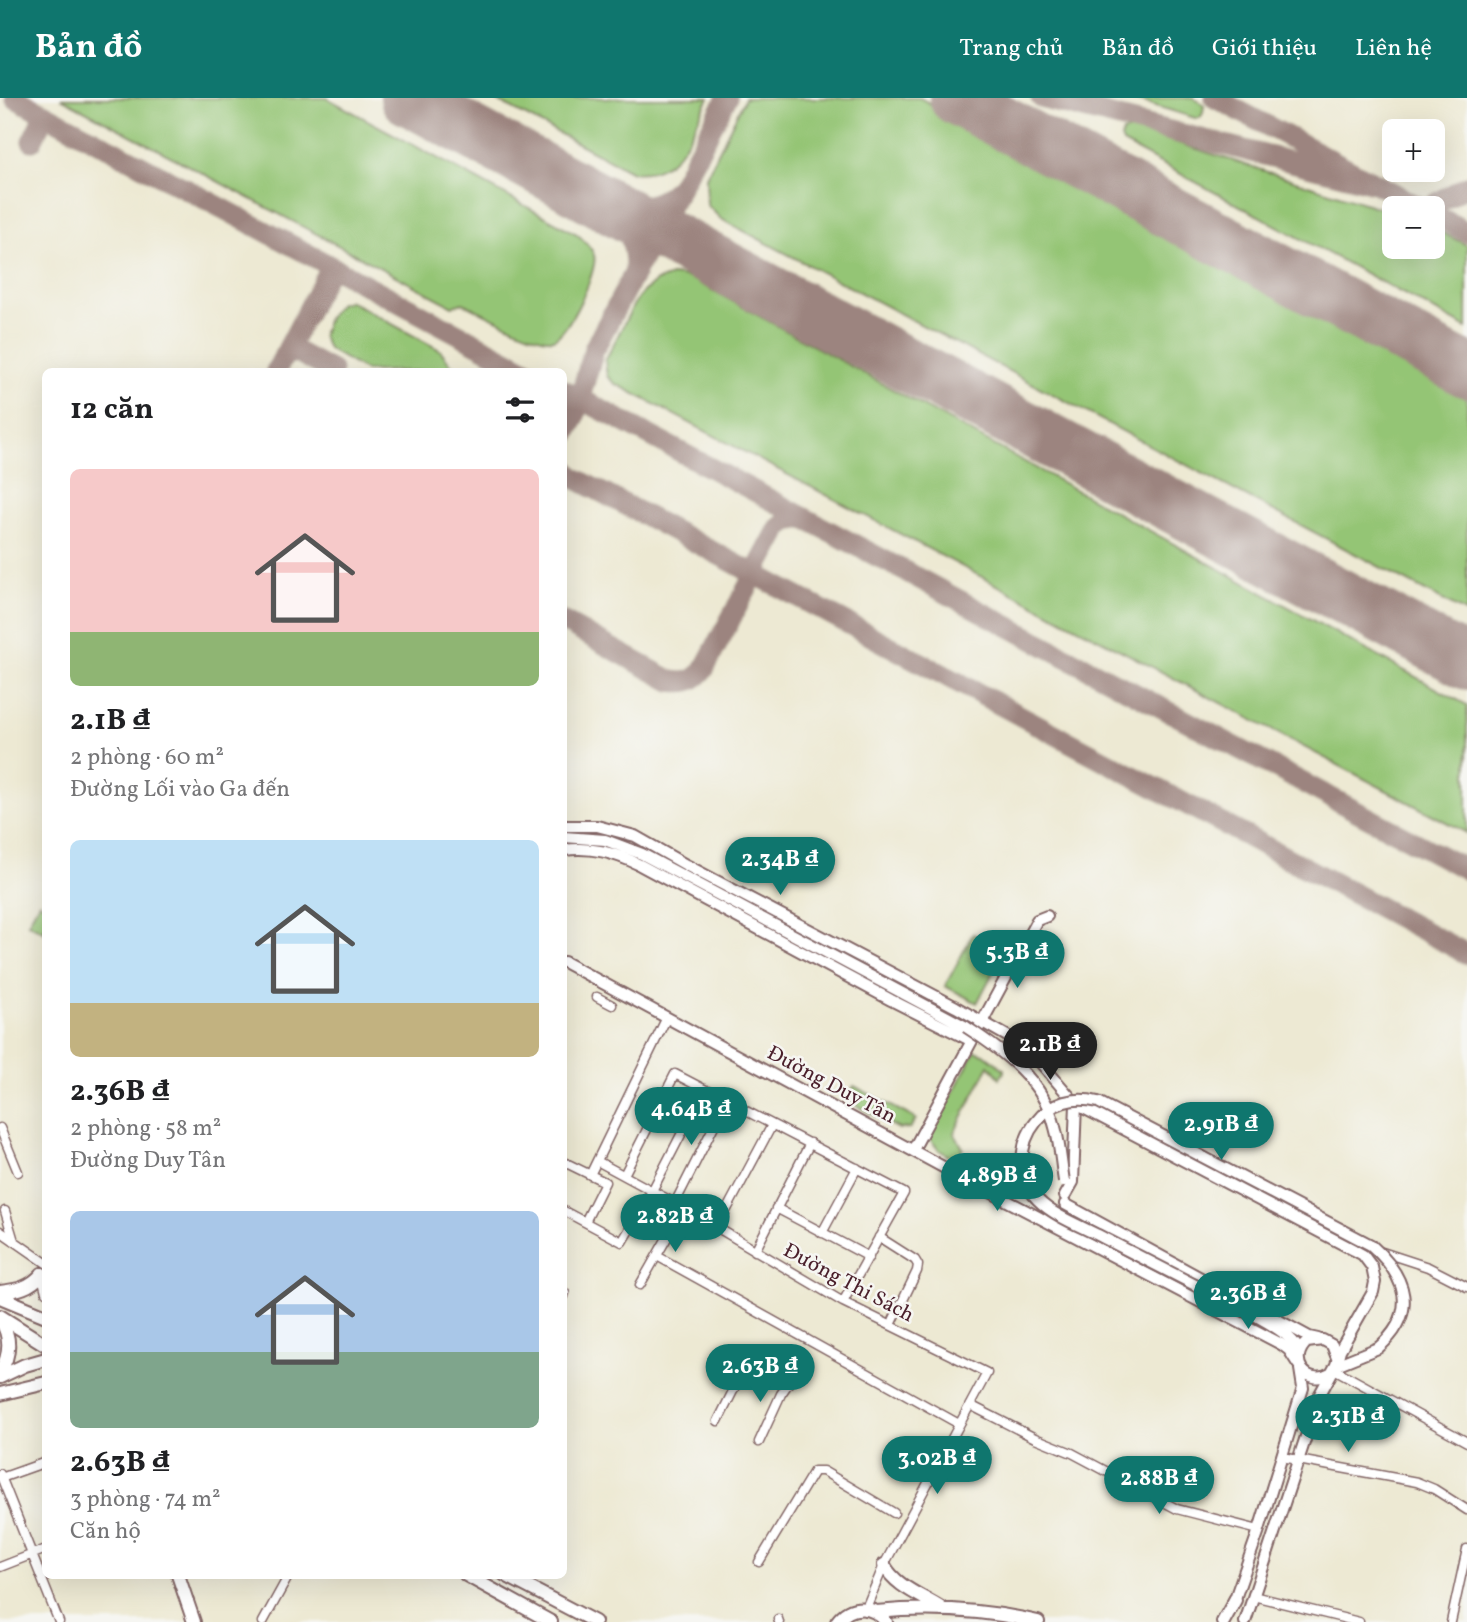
<!DOCTYPE html>
<html lang="vi">
<head>
<meta charset="utf-8">
<style>
  body { margin:0; font-family:Vollkorn,serif; background:#f6f6f6; color:#202124; height:100vh; display:flex; flex-direction:column; font-size:26px; white-space:nowrap }
  * { box-sizing:border-box; margin:0 }
  p { font-size:23px; color:#757577 }
  .icon { flex:none; width:38px; height:38px; fill:none; stroke:currentColor; stroke-width:2; stroke-linecap:round; stroke-linejoin:round }
  .map { position:relative; flex:1; overflow:hidden }
  .panel { position:absolute; left:42px; top:270px; width:525px; height:1211px; display:flex; flex-direction:column; background:#fff; border-radius:10px; box-shadow:0 7px 28px #0002 }
  .panel>* { flex:none }
  .fabs { position:absolute; left:1382px; top:21px; display:grid; gap:14px }
  .fabs a { display:grid; place-items:center; width:63px; height:63px; border-radius:10px; background:#fff; box-shadow:0 7px 28px #0002; font-size:35px }
  .price { position:absolute; translate:-50% -60px; padding:0 16px; border-radius:24px; background:#0f766e; color:#fff; font-size:23px; line-height:46px; filter:drop-shadow(0 2px 4px #0008) }
  .price::after { content:''; position:absolute; left:50%; top:42px; width:21px; height:16px; margin-left:-10px; background:inherit; clip-path:polygon(0 0,100% 0,50% 100%) }
  .price.active { background:#222; color:#fff }
  ul { padding:0; list-style:none }
  li { display:grid; align-content:center; gap:14px; height:371px; padding:0 28px }
  li span { display:grid; place-items:center; height:217px; border-radius:10px; color:#555 }
  li>.icon { margin-inline-start:auto }
  span .icon { width:126px; height:126px; fill:#fffc; stroke-width:1 }
  li b { font-size:30px }
  h2 { display:flex; justify-content:space-between; align-items:center; height:84px; padding:0 28px; font-size:30px }
  header { display:flex; align-items:center; gap:42px; box-sizing:border-box; height:98px; padding:0 35px; background:#0f766e; color:#fff }
  header strong { font-size:33px }
  nav { display:flex; gap:38px; margin-inline-start:auto; font-size:24px }
  .map>svg:first-child { display:block }
  .green { fill:#94c574; stroke:#6f7250; stroke-width:2 }
  .lines { fill:none; stroke-linecap:round; stroke-linejoin:round }
  .taxiway { stroke:#9c847f; stroke-width:21 }
  .runway { stroke:#9c847f; stroke-width:54 }
  .minor-casing { stroke:#836666; stroke-width:11 }
  .tertiary-casing { stroke:#836666; stroke-width:14 }
  .secondary-casing { stroke:#836666; stroke-width:16 }
  .primary-casing { stroke:#836666; stroke-width:16 }
  .minor { stroke:#fff; stroke-width:8 }
  .tertiary { stroke:#fff; stroke-width:10 }
  .secondary { stroke:#fff; stroke-width:12 }
  .primary { stroke:#fff; stroke-width:12 }
  .tertiary-bridge-casing { stroke:#836666; stroke-width:14; stroke-linecap:butt }
  .tertiary-bridge { stroke:#fff; stroke-width:10 }
  .labels { text-anchor:middle; stroke-width:5; stroke-linejoin:round; paint-order:stroke }
  .street-label { font-size:21px; fill:#4a1f2b; stroke:#f6f6f2 }
</style>
</head>
<body>
<header>
<strong>Bản đồ</strong>
<nav><a>Trang chủ</a><a>Bản đồ</a><a>Giới thiệu</a><a>Liên hệ</a></nav>
</header>
<div class="map">
<svg width="1467" height="1524" viewBox="0 0 1467 1524">
  <rect width="100%" height="100%" fill="#f6f6f2"/>
  <filter id="ink" filterUnits="userSpaceOnUse"><feTurbulence type="fractalNoise" baseFrequency=".0143" numOctaves="2"/><feDisplacementMap in="SourceGraphic" scale="14" xChannelSelector="R" yChannelSelector="G"/><feConvolveMatrix kernelMatrix="1 2 1 2 8 2 1 2 1" color-interpolation-filters="sRGB"/></filter>
  <filter id="wash" filterUnits="userSpaceOnUse"><feTurbulence type="fractalNoise" baseFrequency=".00686" numOctaves="4" result="noise"/><feDisplacementMap in="SourceGraphic" scale="28" xChannelSelector="R" yChannelSelector="G"/><feGaussianBlur stdDeviation="1.57" result="paint"/><feColorMatrix in="noise" values="0 0 0 0 0 0 0 0 0 0 0 0 0 0 0 0 0 1.4 0 .05"/><feComposite in="paint" operator="in"/></filter>
  <g filter="url(#wash)">
    <rect width="100%" height="100%" fill="#ede9d3"/>
    <path class="green" d="M61 0H327L577 136C583 142 591 148 594 157 599 171 568 237 553 241 536 244 481 213 463 205L452 208Z
      M492 0H709C691 34 678 80 632 74Z
      M745 0H920L1467 291V515L721 121 707 107 706 79Z
      M1130 0H1193L1204 7 1203 15 1200 20H1195Z
      M1130 32 1144 34 1395 115V149H1433V130L1467 147V230L1123 45 1121 40 1123 34Z
      M674 177 690 180 1467 607V735L614 285 607 278 605 263 634 206 644 193 657 183Z
      M350 203 440 252 456 273H366L328 251 322 237 328 220 340 205Z
      M39 804 45 808V834L28 825Z
      M973 836 1005 852 977 905 945 888Z
      M975 953 984 956 1004 971V974L1000 980 989 967 954 1035 963 1050 956 1063 938 1051 929 1040Z
      M854 988 916 1021 910 1030 899 1031 846 1002Z"/>
    <g class="lines">
      <path class="taxiway" d="M15 0 528 273
        M1041 0 1378 86
        M1215 0 1422 110
        M32 43 45 16
        M603 105C632 112 656 112 678 90
        M605 106C628 126 636 144 635 175
        M1428 110 1467 88
        M1433 116 1467 134
        M284 257 297 254 332 273
        M276 273 331 168
        M564 292 1467 772
        M564 340 574 321 594 251 727 0
        M564 369 573 379 1467 856
        M564 524 671 583C686 585 693 584 703 573L779 430 788 423 805 420"/>
      <path class="runway" d="M407 0 1467 565
        M956 0 1467 273"/>
    </g>
  </g>
  <g filter="url(#ink)">
    <g class="lines">
      <g class="minor-casing">
        <path id="minor" d="M597 899 612 907
          M0 1030 18 1074
          M597 1063 684 1110 843 1204 987 1275 884 1467 866 1510
          M564 1064 605 1084 585 1124
          M590 1077 667 919
          M624 1077 675 976 904 1095 843 1204
          M675 1105 726 1004
          M776 1110 869 1159
          M5 1113 14 1143
          M564 1113 622 1144 652 1093 704 992
          M717 1130 772 1027
          M0 1133 46 1165
          M822 1135 857 1070
          M879 1139 915 1162 918 1167 917 1173 891 1227
          M755 1153 810 1045
          M1379 1153 1428 1169 1467 1189
          M657 1158 959 1326
          M41 1174 46 1194
          M640 1187 684 1110
          M564 1198 565 1195
          M1334 1271 1467 1344
          M970 1307 1035 1340 1072 1355 1177 1411 1259 1432
          M718 1323 739 1281 735 1266 731 1261
          M759 1344 781 1296 790 1283
          M1282 1359 1417 1384 1434 1391 1467 1412
          M0 1376 59 1524
          M1 1380 46 1364
          M759 1464 814 1373H823L894 1415
          M0 1469 46 1451
          M1253 1498 1359 1524
          M778 1521 779 1524
          M263 1524 289 1477
          M1451 1524 1467 1451"/>
      </g>
      <g class="tertiary-casing">
        <path id="tertiary" d="M564 728H597L635 738 686 767 956 909 1028 950 1076 1006 1354 1152 1363 1157 1372 1169 1375 1184 1373 1194 1340 1252 1336 1267 1320 1296 1245 1524
          M564 739 605 742 642 756 966 929
          M564 752C591 748 615 755 640 767L891 902 970 942
          M564 864 954 1075 1281 1246 1289 1252 1298 1266
          M1098 1004 1371 1147
          M913 1052 1037 822 1047 818
          M1065 1098 1073 1084 1076 1006
          M1065 1106 1309 1239 1318 1241
          M1217 1198C1235 1208 1296 1234 1299 1254
          M1336 1267 1378 1250
          M1330 1276C1307 1289 1287 1262 1307 1244L1323 1242 1332 1247 1337 1260
          M1232 1509 1259 1432 1303 1290 1300 1271"/>
      </g>
      <g class="secondary-casing">
        <path id="secondary" d="M178 1477 194 1524"/>
      </g>
      <g class="primary-casing">
        <path id="primary" d="M0 1194C18 1192 30 1190 42 1176
          M0 1199 46 1218
          M0 1218 46 1247
          M0 1221C11 1238 11 1257 0 1273
          M0 1279 25 1267 46 1261
          M0 1296 46 1285
          M884 1467C896 1489 921 1497 941 1510
          M466 1477 551 1524
          M505 1477 595 1524
          M876 1514C929 1509 986 1512 1038 1524
          M837 1524C850 1506 873 1506 886 1524
          M1223 1524 1235 1502"/>
      </g>
      <use href="#minor" class="minor"/>
      <use href="#tertiary" class="tertiary"/>
      <use href="#secondary" class="secondary"/>
      <use href="#primary" class="primary"/>
      <g class="tertiary-bridge-casing">
        <path id="tertiary-bridge" d="M966 929C1003 953 1044 983 1055 1029 1060 1046 1061 1065 1064 1083
          M1098 1004C1074 998 1051 1004 1036 1024 1018 1046 1017 1081 1038 1102 1054 1118 1078 1127 1098 1137 1137 1157 1177 1178 1217 1198
          M1371 1147C1407 1179 1419 1215 1378 1250"/>
      </g>
      <use href="#tertiary-bridge" class="tertiary-bridge"/>
    </g>
  </g>
  <g class="labels">
    <g class="street-label">
      <text transform="translate(832 986) rotate(28)" y="7">Đường Duy Tân</text>
      <text transform="translate(849 1184) rotate(28)" y="7">Đường Thi Sách</text>
    </g>
  </g>
</svg>
<div class="fabs">
<a>+</a>
<a>−</a>
</div>
<b class="price" style="left:780px;top:799px">2.34B ₫</b>
<b class="price" style="left:1017px;top:892px">5.3B ₫</b>
<b class="price active" style="left:1050px;top:984px">2.1B ₫</b>
<b class="price" style="left:691px;top:1049px">4.64B ₫</b>
<b class="price" style="left:1221px;top:1064px">2.91B ₫</b>
<b class="price" style="left:997px;top:1115px">4.89B ₫</b>
<b class="price" style="left:675px;top:1156px">2.82B ₫</b>
<b class="price" style="left:1248px;top:1233px">2.36B ₫</b>
<b class="price" style="left:760px;top:1306px">2.63B ₫</b>
<b class="price" style="left:1348px;top:1356px">2.31B ₫</b>
<b class="price" style="left:937px;top:1398px">3.02B ₫</b>
<b class="price" style="left:1159px;top:1418px">2.88B ₫</b>
<section class="panel">
<h2>12 căn<svg class="icon" aria-label="filters" viewBox="0 0 24 24"><path d="M4 7h16M4 17h16"/><circle cx="9" cy="7" r="2"/><circle cx="15" cy="17" r="2"/></svg></h2>
<ul>
<li><span style="background:linear-gradient(#f6c9c9 75%,#8fb573 0)"><svg class="icon" aria-label="home" viewBox="0 0 24 24"><path d="M3 11l9-7 9 7M6 9v11h12V9"/></svg></span><div><b>2.1B ₫</b><p>2 phòng · 60 m²</p><p>Đường Lối vào Ga đến</p></div></li>
<li><span style="background:linear-gradient(#bfe0f5 75%,#c2b280 0)"><svg class="icon" aria-label="home" viewBox="0 0 24 24"><path d="M3 11l9-7 9 7M6 9v11h12V9"/></svg></span><div><b>2.36B ₫</b><p>2 phòng · 58 m²</p><p>Đường Duy Tân</p></div></li>
<li><span style="background:linear-gradient(#a9c7e8 65%,#7fa58c 0)"><svg class="icon" aria-label="home" viewBox="0 0 24 24"><path d="M3 11l9-7 9 7M6 9v11h12V9"/></svg></span><div><b>2.63B ₫</b><p>3 phòng · 74 m²</p><p>Căn hộ</p></div></li>
</ul>
</section>
</div>
</body>
</html>
